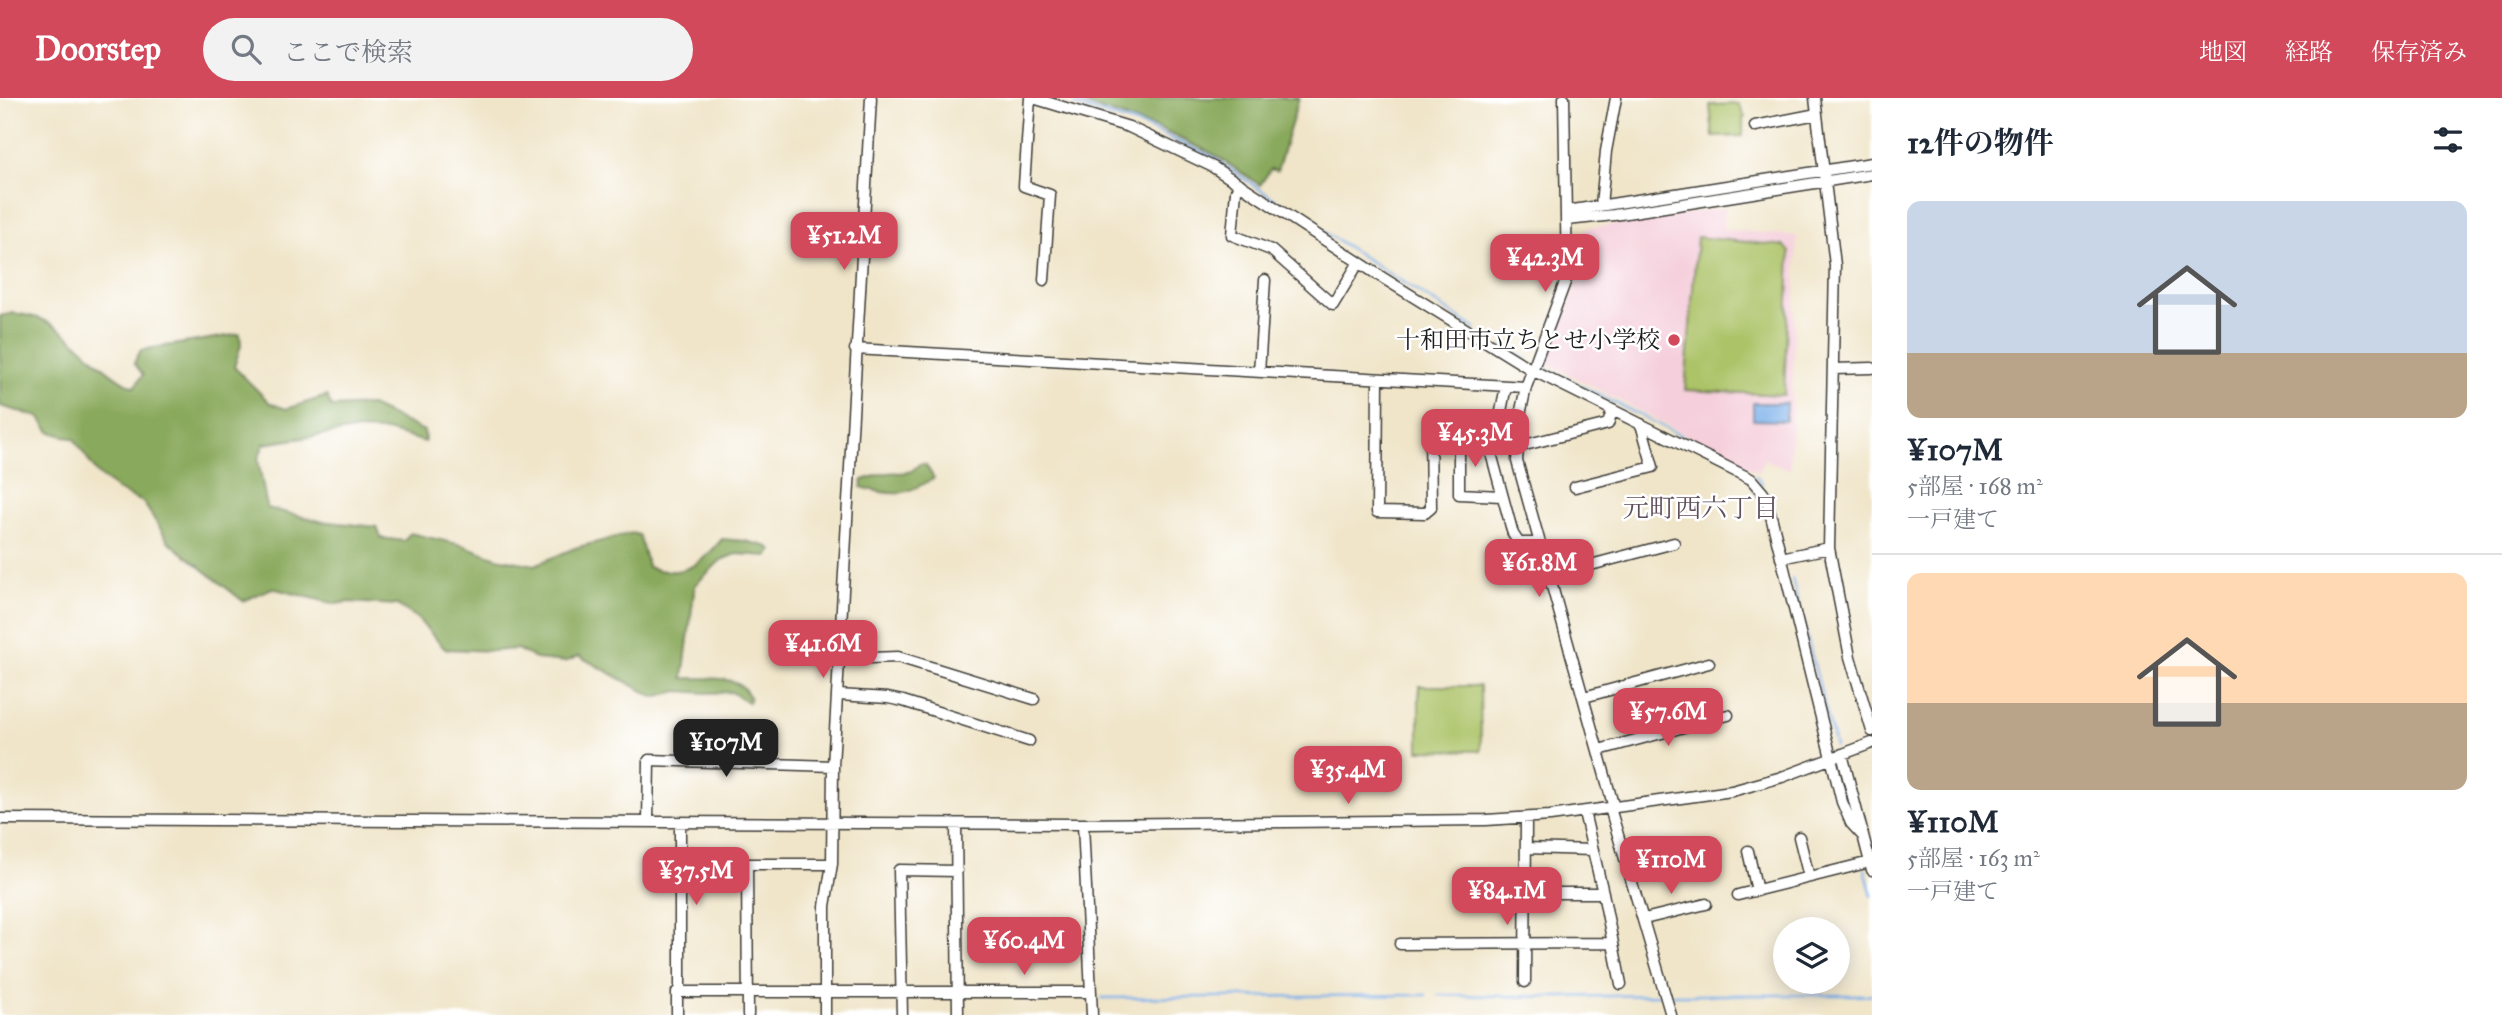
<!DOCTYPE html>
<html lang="ja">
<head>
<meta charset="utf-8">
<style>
  body { margin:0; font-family:"IM FELL Great Primer","Noto Serif JP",serif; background:#f2f2f3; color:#1f2937; height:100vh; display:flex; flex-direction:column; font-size:26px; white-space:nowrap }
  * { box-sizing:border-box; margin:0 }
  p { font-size:23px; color:#747a83 }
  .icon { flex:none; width:38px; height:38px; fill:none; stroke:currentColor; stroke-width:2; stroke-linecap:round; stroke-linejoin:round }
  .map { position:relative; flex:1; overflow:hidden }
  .details { display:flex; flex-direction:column; background:#fff; width:630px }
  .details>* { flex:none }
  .controls { position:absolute; left:1773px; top:819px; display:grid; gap:14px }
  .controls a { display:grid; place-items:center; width:77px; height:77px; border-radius:50%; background:#fff; box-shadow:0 4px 18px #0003; font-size:35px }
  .price { position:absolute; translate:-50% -60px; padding:0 16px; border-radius:14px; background:#d1495b; color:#fff; font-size:23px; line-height:46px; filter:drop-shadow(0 2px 4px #0008) }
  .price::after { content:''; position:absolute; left:50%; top:42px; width:21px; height:16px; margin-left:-10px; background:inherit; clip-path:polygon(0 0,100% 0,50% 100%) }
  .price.current { background:#222; color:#fff }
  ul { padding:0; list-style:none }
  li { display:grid; align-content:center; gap:14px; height:371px; padding:0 35px }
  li+li { border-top:2px solid #e0e1e3 }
  li span { display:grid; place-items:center; height:217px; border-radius:14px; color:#555 }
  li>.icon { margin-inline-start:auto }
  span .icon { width:126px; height:126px; fill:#fffc; stroke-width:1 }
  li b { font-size:30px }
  h2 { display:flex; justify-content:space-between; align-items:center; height:84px; padding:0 35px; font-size:30px }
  header { display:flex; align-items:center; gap:42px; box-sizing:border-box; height:98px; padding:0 35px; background:#d1495b; color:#fff }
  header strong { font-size:33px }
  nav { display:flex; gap:38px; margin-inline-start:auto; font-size:24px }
  .search { width:490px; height:63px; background:#f2f2f3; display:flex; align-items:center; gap:18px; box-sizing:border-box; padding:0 24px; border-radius:38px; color:#747a83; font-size:26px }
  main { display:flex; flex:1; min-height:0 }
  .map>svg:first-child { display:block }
  .built { fill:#f5cfdb }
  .green { fill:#acc368; stroke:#647042; stroke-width:2 }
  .forest { fill:#89a95c; stroke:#52623c; stroke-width:2 }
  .water { fill:#7db0ea; stroke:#4c6683; stroke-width:2 }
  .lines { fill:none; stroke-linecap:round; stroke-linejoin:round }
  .stream { stroke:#7db0ea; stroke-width:2.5 }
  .minor-casing { stroke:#3c3a36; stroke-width:13 }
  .minor { stroke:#fff; stroke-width:10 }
  .poi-dot { fill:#d1495b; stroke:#fff; stroke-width:2.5 }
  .labels { text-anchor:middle; stroke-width:5; stroke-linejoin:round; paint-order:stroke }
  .poi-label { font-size:24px; fill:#1c1c1c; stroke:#fff; text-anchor:end }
  .neighbourhood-label { font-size:26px; fill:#60505b; stroke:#fff }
</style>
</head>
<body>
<header>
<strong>Doorstep</strong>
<div class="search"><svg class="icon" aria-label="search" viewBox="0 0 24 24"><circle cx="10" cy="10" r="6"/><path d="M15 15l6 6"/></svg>ここで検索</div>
<nav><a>地図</a><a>経路</a><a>保存済み</a></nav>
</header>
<main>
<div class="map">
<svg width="1872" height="917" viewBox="0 0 1872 917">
  <rect width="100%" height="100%" fill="#fff"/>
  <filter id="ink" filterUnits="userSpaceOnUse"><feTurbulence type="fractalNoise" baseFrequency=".0143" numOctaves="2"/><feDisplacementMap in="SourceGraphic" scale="14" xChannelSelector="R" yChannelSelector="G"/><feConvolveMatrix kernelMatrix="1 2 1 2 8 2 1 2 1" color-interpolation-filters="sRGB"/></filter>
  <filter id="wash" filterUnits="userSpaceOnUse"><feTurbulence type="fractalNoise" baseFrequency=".00686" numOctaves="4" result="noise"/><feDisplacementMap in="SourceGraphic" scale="28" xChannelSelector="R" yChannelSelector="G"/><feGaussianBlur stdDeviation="1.57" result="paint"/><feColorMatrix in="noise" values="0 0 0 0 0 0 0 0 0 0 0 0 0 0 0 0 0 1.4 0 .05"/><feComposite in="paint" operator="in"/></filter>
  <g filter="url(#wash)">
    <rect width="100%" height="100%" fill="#f0e5c9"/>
    <path class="built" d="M1725 110 1723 131 1797 138 1790 372 1764 361 1758 374 1545 264 1574 192 1577 177V141L1581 134 1589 130Z"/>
    <path class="green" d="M1739 6 1745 19 1743 21V38L1713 39 1710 7Z
      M1697 139 1785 148 1790 154 1784 297 1685 292Z
      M1419 588H1480L1481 653 1419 652Z"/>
    <path class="forest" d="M1087 0H1299L1277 73 1271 71 1260 87 1213 56 1157 30 1084 6Z
      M14 215C23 217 33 218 41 221 77 236 99 274 134 289L143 277 134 265 141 252 240 236 241 247 234 269 270 305 286 311 327 298 331 309 369 307 424 333 425 344 387 333 355 332 264 346 258 361 267 410 320 423 377 429 381 440 404 443 410 435 462 447 497 460 535 467 575 450 632 435 639 437 648 469C682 481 701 467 722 441L745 443 769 449 772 453 769 458 736 456 721 462 695 487 683 580C706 582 739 574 750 600L748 604 731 594 707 595 678 593 654 599 579 558 565 564 536 561 517 551 493 553 445 551 417 520 397 507 348 504 335 506 272 490 243 503 169 444 143 404 117 392 98 376 74 341 50 334 39 319 0 308V218Z
      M919 366H925L934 380C904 398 894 399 861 389L863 382C871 380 879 376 887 375 901 373 909 379 919 366Z"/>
    <path class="water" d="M1753 305H1786V323L1753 322Z"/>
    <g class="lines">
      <path class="stream" d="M1075 7 1146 29 1212 59 1301 119 1476 231
        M1502 248 1527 261
        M1541 268 1744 369
        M1756 378 1762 386
        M1792 481 1835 648
        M1841 673 1847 699
        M1865 771 1872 798
        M1438 897 1556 899 1660 897
        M1669 897H1872
        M1102 900 1426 897"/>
    </g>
  </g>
  <g filter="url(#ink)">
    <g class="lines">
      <g class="minor-casing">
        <path id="minor" d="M1030 0 1024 88 1050 97 1044 182
          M1033 0 1129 29 1213 69 1383 180 1532 272 1751 381 1763 395 1768 406 1842 704 1851 725 1863 738
          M1564 0 1567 179 1526 289 1520 317 1517 363 1614 710
          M1815 0 1835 167 1829 450 1850 559 1872 633
          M1755 28 1817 16
          M1240 86 1236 93 1232 137 1271 152 1333 207 1359 164
          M1601 108 1606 53 1616 0
          M1567 113 1872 65
          M1567 122 1614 117 1872 76
          M855 251 1526 289
          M1833 271 1872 270
          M1259 274 1265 182
          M1378 282 1377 414 1425 415 1431 410 1430 329
          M1506 288 1492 359 1513 436 1519 445H1539
          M1495 338H1459V396L1501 398
          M1517 349 1608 326 1612 313
          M1575 389 1653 369 1641 326
          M1781 460 1829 450
          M1549 478 1674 445
          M840 561 898 559 1034 601
          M838 597 888 600 903 603 1029 643
          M1584 599 1709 565
          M1599 652 1728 617
          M1842 656 1872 772
          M1610 710 1671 917
          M1584 714 1603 795 1621 886
          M0 721 1083 726 1486 722 1550 718 1732 693 1782 679 1872 645
          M648 724 649 662 833 668
          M956 726 958 917
          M1083 726 1092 917
          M1799 739 1809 779
          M1526 750 1593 752
          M1748 753 1757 793
          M1526 795H1603
          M1738 797 1870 764
          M1644 821 1706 806
          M1400 846 1613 845
          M1525 884 1526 720
          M680 894H1091
          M677 917V894H680V725
          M748 917 747 766H832L833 668 871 0
          M825 917V808L832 766
          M902 917 899 772 957 773"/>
      </g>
      <use href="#minor" class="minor"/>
    </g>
  </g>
  <circle class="poi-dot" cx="1674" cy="242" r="7"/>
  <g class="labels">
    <g class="poi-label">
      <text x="1660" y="250">十和田市立ちとせ小学校</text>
    </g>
    <g class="neighbourhood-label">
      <text x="1701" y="419">元町西六丁目</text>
    </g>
  </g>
</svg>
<div class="controls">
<a><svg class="icon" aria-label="layers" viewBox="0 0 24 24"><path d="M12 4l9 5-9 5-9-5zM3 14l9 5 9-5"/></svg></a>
</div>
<b class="price" style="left:844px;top:174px">¥51.2M</b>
<b class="price" style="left:1545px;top:196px">¥42.3M</b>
<b class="price" style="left:1475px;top:371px">¥45.3M</b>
<b class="price" style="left:1539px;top:501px">¥61.8M</b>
<b class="price" style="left:823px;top:582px">¥41.6M</b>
<b class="price" style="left:1668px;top:650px">¥57.6M</b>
<b class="price current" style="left:726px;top:681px">¥107M</b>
<b class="price" style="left:1348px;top:708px">¥35.4M</b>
<b class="price" style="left:1671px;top:798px">¥110M</b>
<b class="price" style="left:696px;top:809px">¥37.5M</b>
<b class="price" style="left:1507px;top:829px">¥84.1M</b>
<b class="price" style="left:1024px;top:879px">¥60.4M</b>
</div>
<section class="details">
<h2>12件の物件<svg class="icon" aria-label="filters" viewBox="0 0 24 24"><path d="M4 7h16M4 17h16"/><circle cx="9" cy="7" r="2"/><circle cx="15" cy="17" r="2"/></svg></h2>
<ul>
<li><span style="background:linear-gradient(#c9d6e8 70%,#b9a48a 0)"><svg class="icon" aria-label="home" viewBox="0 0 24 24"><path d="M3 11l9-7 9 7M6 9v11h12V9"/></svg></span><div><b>¥107M</b><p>5部屋 · 168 m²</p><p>一戸建て</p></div></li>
<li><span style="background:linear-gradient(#ffd9b3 60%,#b9a48a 0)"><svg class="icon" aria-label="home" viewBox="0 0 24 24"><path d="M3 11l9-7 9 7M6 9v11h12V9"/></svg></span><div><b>¥110M</b><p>5部屋 · 163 m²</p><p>一戸建て</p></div></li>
</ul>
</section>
</main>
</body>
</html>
